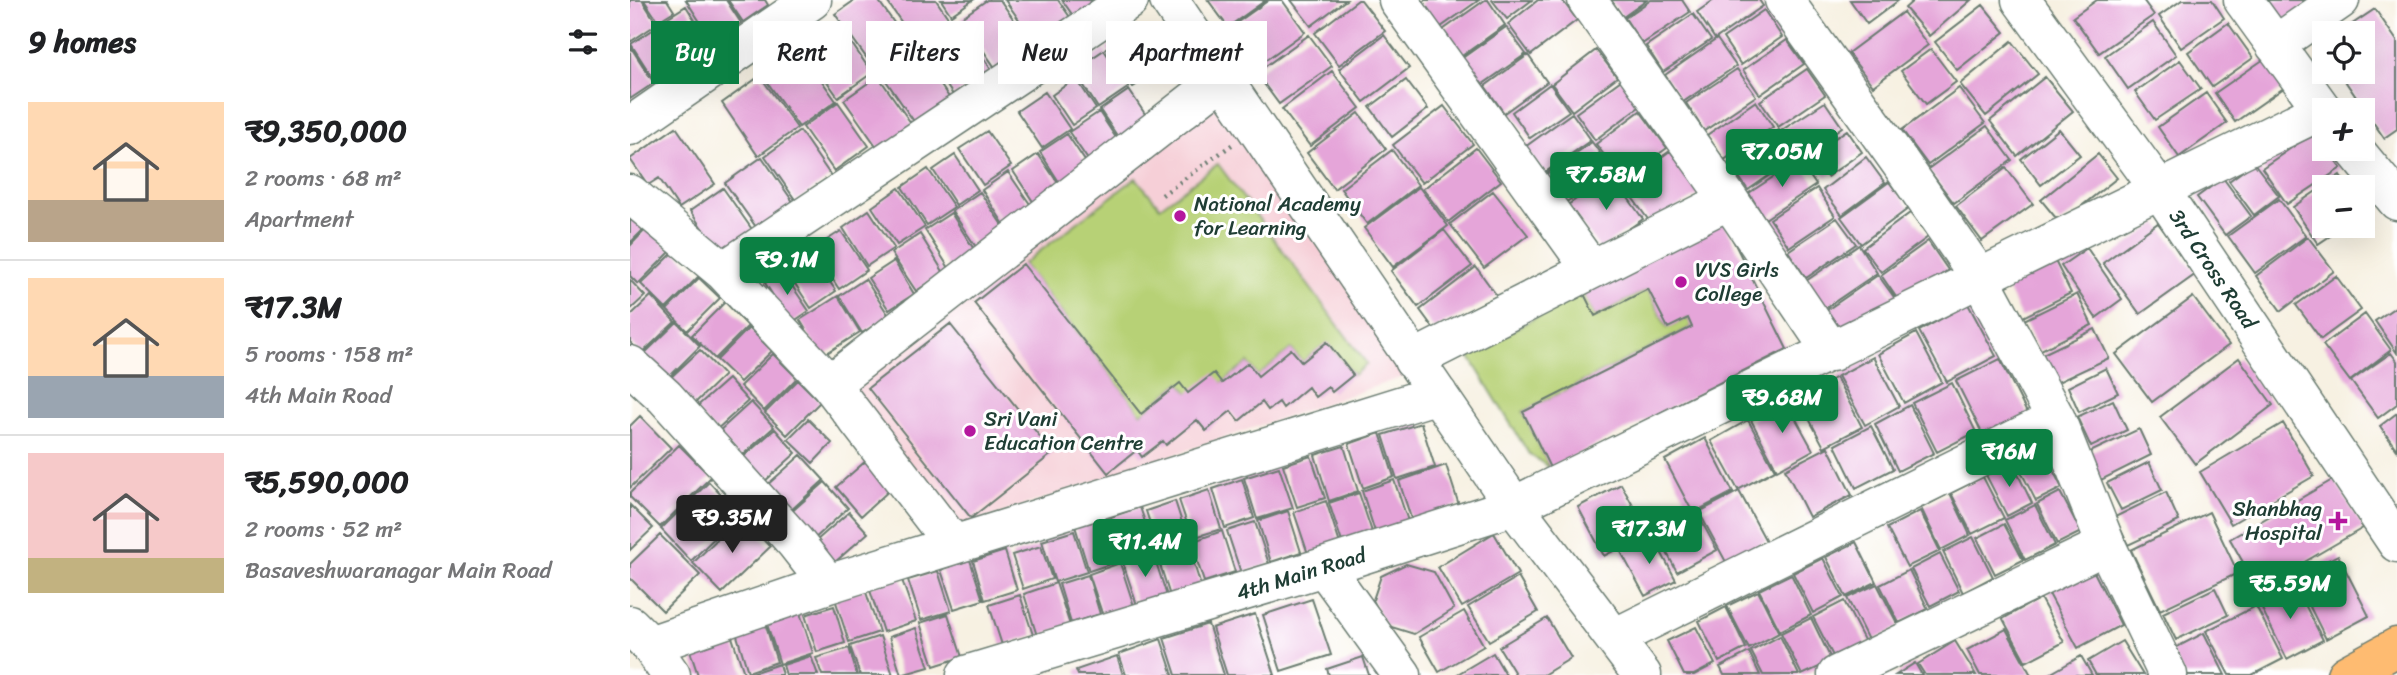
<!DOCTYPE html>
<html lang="en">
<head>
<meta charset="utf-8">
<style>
  body { margin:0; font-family:Sriracha,sans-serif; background:#f6f6f6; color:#202124; height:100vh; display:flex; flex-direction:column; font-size:26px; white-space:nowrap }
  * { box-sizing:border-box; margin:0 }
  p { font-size:23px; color:#757577 }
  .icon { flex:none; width:38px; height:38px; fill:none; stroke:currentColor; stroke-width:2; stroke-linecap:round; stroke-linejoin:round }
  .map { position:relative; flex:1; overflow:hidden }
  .drawer { display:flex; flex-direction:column; background:#fff; width:630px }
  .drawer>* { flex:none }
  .top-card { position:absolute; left:21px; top:21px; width:665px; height:63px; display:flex; gap:14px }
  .tools { position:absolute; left:1682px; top:21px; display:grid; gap:14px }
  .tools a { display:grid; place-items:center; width:63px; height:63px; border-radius:0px; background:#fff; box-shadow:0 7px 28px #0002; font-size:35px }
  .price { position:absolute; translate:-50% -60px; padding:0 16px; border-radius:7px; background:#0b8043; color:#fff; font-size:23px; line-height:46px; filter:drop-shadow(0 2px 4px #0008) }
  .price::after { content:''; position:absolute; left:50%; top:42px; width:21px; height:16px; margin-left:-10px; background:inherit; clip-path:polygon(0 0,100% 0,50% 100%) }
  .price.on { background:#222; color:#fff }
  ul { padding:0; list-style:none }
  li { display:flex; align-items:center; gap:21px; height:175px; padding:0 28px }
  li+li { border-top:2px solid #e0e0e0 }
  li span { display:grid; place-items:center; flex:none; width:196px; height:140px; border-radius:0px; color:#555 }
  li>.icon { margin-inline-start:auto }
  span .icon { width:84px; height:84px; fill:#fffc; stroke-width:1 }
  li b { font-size:30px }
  h2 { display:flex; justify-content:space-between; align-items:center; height:84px; padding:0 28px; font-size:30px }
  .tag { padding:0 24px; border-radius:0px; background:#fff; box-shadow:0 7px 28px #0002; font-size:24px; line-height:63px }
  .tag.on { background:#0b8043; color:#fff }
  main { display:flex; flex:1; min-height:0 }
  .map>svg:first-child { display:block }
  .built { fill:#f6cfd7 }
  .green { fill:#b7d176; stroke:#6b8755; stroke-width:2 }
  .building { fill:#e5a5d9 }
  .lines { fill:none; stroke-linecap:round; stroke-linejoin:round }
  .minor-casing { stroke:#6b7c71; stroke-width:41 }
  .major-casing { stroke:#6b7c71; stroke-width:41 }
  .path { stroke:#6b7c71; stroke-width:4.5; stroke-dasharray:2 5; stroke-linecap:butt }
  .minor { stroke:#fff; stroke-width:38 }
  .major { stroke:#febb71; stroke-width:38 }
  .poi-dot { fill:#b5179e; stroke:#fff; stroke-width:2.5 }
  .labels { text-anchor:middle; stroke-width:6; stroke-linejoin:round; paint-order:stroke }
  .poi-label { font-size:21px; fill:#1f3d34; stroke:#fff; text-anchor:start }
  .street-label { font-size:21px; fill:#1f3d34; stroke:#fff }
</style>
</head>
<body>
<main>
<section class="drawer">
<h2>9 homes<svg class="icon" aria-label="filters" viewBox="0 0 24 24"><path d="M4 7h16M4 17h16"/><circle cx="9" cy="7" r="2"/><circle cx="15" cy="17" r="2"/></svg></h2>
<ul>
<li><span style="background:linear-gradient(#ffd9b3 70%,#b9a48a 0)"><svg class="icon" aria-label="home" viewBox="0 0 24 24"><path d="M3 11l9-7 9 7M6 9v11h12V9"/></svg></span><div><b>₹9,350,000</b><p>2 rooms · 68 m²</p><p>Apartment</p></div></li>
<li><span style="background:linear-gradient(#ffd9b3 70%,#9aa5b1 0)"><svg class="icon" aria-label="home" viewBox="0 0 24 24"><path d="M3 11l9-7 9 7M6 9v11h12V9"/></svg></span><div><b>₹17.3M</b><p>5 rooms · 158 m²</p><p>4th Main Road</p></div></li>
<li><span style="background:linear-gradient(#f6c9c9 75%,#c2b280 0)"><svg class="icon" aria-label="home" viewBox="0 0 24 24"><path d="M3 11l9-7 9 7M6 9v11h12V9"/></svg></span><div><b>₹5,590,000</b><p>2 rooms · 52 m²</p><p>Basaveshwaranagar Main Road</p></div></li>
</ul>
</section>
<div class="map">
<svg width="1767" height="675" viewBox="0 0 1767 675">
  <rect width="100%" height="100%" fill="#fff"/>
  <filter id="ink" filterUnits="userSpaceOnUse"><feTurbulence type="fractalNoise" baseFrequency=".0143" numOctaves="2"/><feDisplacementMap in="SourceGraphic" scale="14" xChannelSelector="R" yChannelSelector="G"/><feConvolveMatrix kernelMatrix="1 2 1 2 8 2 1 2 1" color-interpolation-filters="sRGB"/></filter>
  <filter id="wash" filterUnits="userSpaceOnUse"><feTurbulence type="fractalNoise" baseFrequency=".00686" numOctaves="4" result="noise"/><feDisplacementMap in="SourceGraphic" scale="28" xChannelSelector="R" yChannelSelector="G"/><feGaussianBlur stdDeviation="1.57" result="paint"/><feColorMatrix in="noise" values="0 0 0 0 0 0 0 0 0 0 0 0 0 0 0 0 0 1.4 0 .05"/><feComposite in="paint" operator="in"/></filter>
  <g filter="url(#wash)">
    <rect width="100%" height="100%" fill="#f7f1e2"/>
    <path class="built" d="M585 103 782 374 321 530 211 385Z"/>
    <path class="green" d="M588 164 737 364 723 375 697 343 672 362 661 349 628 376 618 363 592 383 558 393 550 383 511 414 393 264 506 178 530 207Z
      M1018 289 1037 328 1058 318 1062 327 893 412 920 468 899 454 838 354 953 292 965 316Z"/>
    <g id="blocks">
      <path class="building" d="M0 0H12L27 24 0 42Z
        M14 0H37L44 11 28 21Z
        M56 0H96L111 23 83 42Z
        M98 0H135L138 5 113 22Z
        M225 0H248L281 47 246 71 205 14Z
        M256 0H306L319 19 286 43Z
        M311 0H343L321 15Z
        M357 0H370L401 44 366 69 331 18Z
        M375 0H428L442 20 407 45Z
        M432 0H484L449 24Z
        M578 0H636L598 27Z
        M639 0H652L675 32 619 72 591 34Z
        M661 0H716L681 26Z
        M728 0H731L755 31 709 65 685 33Z
        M795 0H849L808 29 790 4Z
        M855 0H858L875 25 829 58 810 32Z
        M862 0H902L877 19Z
        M908 0H932L947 20 901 55 878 24Z
        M981 0H1017L993 17Z
        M1021 0H1052L1060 12 1012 44 995 18Z
        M1084 0H1129L1133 6 1085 39 1067 12Z
        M1220 0H1269L1237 24Z
        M1284 0H1341L1299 36 1275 8Z
        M1467 0H1513L1524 15 1469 53 1443 17Z
        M1552 0H1582L1594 18 1551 48 1529 16Z
        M1634 0H1683L1650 23Z
        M1353 5 1375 32 1327 70 1305 42Z
        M56 6 80 44 54 61 29 23Z
        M1745 9 1767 41V129L1754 138 1709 72H1732V33H1709Z
        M1134 10 1152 37 1111 65 1093 38Z
        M1273 12 1298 45 1243 86 1218 53Z
        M1063 14 1081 40 1033 72 1016 46Z
        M326 19 362 70 324 96 289 46Z
        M1523 22 1546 55 1498 89 1475 56Z
        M1598 23 1623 58 1582 87 1558 52Z
        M209 25 242 73 208 97 174 49Z
        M29 26 54 64 26 83 1 44Z
        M876 27 896 54 850 86 831 59Z
        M501 32 527 71 503 87 476 48Z
        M679 35 702 66 649 104 626 73Z
        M754 35 779 68 734 102 709 69Z
        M1087 39 1106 66 1053 102 1035 75Z
        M1157 40 1174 64 1130 95 1113 70Z
        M1382 41 1408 74 1356 116 1330 84Z
        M0 46 24 83 0 99Z
        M285 48 325 106 290 130 250 72Z
        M1301 49 1326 82 1296 104 1271 71Z
        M170 50 206 101 169 127 133 76Z
        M474 50 499 87 468 108 444 70Z
        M966 50 987 77 942 111 922 84Z
        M898 55 917 82 874 113 855 86Z
        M1637 57 1658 85 1605 122 1585 93Z
        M1550 60 1571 89 1525 120 1505 92Z
        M1107 69 1126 96 1074 131 1056 103Z
        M1177 69 1195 95 1148 127 1130 101Z
        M702 71 730 108 680 146 652 109Z
        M130 76 167 128 128 156 92 103Z
        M248 76 283 126 249 150 214 100Z
        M1415 77 1443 111 1387 156 1360 121Z
        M446 78 466 109 442 125 422 95Z
        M994 78 1013 104 965 140 946 113Z
        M776 80 798 109 762 137 740 107Z
        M920 84 939 111 900 138 882 112Z
        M1329 88 1355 123 1298 165 1272 130Z
        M499 90 523 126 494 146 470 110Z
        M415 92 440 129 412 148 387 111Z
        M1576 93 1597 123 1549 157 1528 127Z
        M1126 101 1143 127 1094 160 1077 135Z
        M208 102 239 146 204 171 173 127Z
        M1195 102 1212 127 1170 156 1152 130Z
        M814 106 843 144 792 183 763 145Z
        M1010 111 1037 148 993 180 966 144Z
        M469 112 492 147 463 167 439 132Z
        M729 113 756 149 704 189 677 153Z
        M942 113 961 140 914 173 895 147Z
        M1357 126 1382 160 1324 203 1298 169Z
        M46 127 85 184 49 208 29 178 18 185 0 159Z
        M1429 129 1450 155 1411 185 1391 159Z
        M1149 130 1166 157 1118 190 1100 164Z
        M1217 130 1232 152 1197 177 1182 154Z
        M170 131 201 176 166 201 135 156Z
        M357 131 381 166 353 185 329 149Z
        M1686 131 1694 144V149H1697L1711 168 1657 204 1632 168Z
        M437 134 461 170 433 188 410 152Z
        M962 142 982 170 935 203 915 175Z
        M846 148 871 181 818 222 793 189Z
        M762 150 788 185 737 224 711 189Z
        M1040 151 1072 193 1020 222 993 185Z
        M408 154 432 189 406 206 383 171Z
        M1468 154 1487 178 1430 223 1411 200Z
        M325 155 348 190 326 205 303 170Z
        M132 157 168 209 131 234 95 183Z
        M1236 157 1255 183 1212 215 1193 190Z
        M1169 160 1186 185 1135 219 1119 193Z
        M1624 163 1649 196 1624 215 1599 181Z
        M1376 168 1403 204 1352 241 1326 206Z
        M298 169 324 207 297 225 272 187Z
        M378 172 404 210 377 229 352 190Z
        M981 174 1013 219 970 249 938 205Z
        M1710 175 1718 187H1694V226H1715L1688 244 1663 207Z
        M1593 178 1621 216 1595 235 1567 197Z
        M1259 182 1279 208 1231 244 1211 217Z
        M789 187 818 226 763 267 734 228Z
        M93 188 126 235 93 258 60 211Z
        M269 188 295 227 267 245 242 207Z
        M1187 188 1205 216 1159 247 1140 219Z
        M863 191 898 235 854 268 820 224Z
        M350 192 376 231 348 250 322 211Z
        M1649 199 1676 236 1625 273 1598 236Z
        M0 210 16 227 0 243Z
        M239 210 264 248 237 266 213 228Z
        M321 213 345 251 319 268 295 230Z
        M1280 213 1298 237 1251 272 1233 248Z
        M1207 218 1226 244 1176 278 1158 251Z
        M1094 222 1157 349 920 468 893 412 1062 327 1058 318 1038 328 1018 289 965 316 953 292Z
        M1528 223 1566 274 1510 314 1473 263Z
        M18 227 41 251 8 284 0 276V246Z
        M814 230 842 266 788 307 761 271Z
        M211 231 237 270 209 289 183 249Z
        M290 234 314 273 286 291 261 253Z
        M1678 237 1704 271 1651 311 1626 276Z
        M1298 241 1318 270 1271 304 1251 275Z
        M1229 245 1247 273 1194 309 1176 281Z
        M1457 248 1492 299 1466 318 1431 266Z
        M45 251 70 275 36 309 11 284Z
        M181 254 206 291 181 308 156 270Z
        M264 261 284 294 259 310 238 278Z
        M1425 261 1441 293 1391 318 1376 286Z
        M393 264 511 414 550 383 558 393 584 373 592 383 618 363 628 376 661 349 672 362 697 342 723 375 702 392 698 387 685 397 678 387 653 408 649 402 638 410 632 402 609 421 601 411 576 431 567 420 536 445 533 441 512 457 507 450 478 473 344 303Z
        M846 267 867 296 804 329 790 310Z
        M152 271 179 311 161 323 135 283Z
        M1248 275 1266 300 1211 331 1197 310Z
        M1706 276 1731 310 1691 339 1666 305Z
        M69 278 90 298 57 331 37 310Z
        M235 279 259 316 232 333 209 296Z
        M0 280 15 296 0 310Z
        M1447 294 1462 325 1409 351 1394 320Z
        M21 296 45 322 11 354 0 342V316Z
        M208 296 230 332 192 356 170 320Z
        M1563 297 1599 345 1522 402 1486 354Z
        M95 302 118 326 85 359 62 335Z
        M1338 304 1366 356 1317 382 1289 331Z
        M1767 306V353L1745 321Z
        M1735 314 1761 350 1720 381 1693 345Z
        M47 322 70 346 36 380 13 355Z
        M320 324 423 453 341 518 238 388Z
        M119 328 142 351 110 382 87 360Z
        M1465 329 1479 358 1426 383 1413 354Z
        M1286 333 1312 382 1274 403 1248 354Z
        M70 350 94 375 62 406 37 381Z
        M1761 353 1767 361V404L1748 418 1721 381Z
        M143 354 167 378 134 411 110 386Z
        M1243 357 1269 406 1235 425 1208 376Z
        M1609 358 1643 405 1565 464 1530 417Z
        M1370 359 1398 415 1354 437 1326 381Z
        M1476 368 1488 393 1449 412 1438 387Z
        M1206 377 1232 427 1194 447 1168 398Z
        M98 379 118 401 85 431 64 409Z
        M168 380 190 402 157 435 135 413Z
        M1322 383 1346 432 1307 452 1282 403Z
        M1483 400 1497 430 1461 447 1447 417Z
        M1156 401 1183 450 1147 470 1121 420Z
        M121 402 144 427 109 458 87 433Z
        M1280 405 1304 453 1268 471 1245 424Z
        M1767 413V450L1750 426Z
        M10 416 41 448 0 488V426Z
        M178 419 202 443 183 463 158 439Z
        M1118 420 1145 470 1108 490 1081 441Z
        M791 423 805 467 767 479 753 435Z
        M1653 423 1684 476 1601 524 1570 472Z
        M1241 426 1263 469 1226 488 1205 445Z
        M145 429 166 453 134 482 112 458Z
        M1509 429 1521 455 1471 480 1458 453Z
        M750 433 764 477 733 488 719 444Z
        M1075 438 1103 492 1063 513 1035 460Z
        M49 445 81 477 30 527 0 497V493Z
        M714 446 728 491 699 501 685 455Z
        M1198 447 1222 495 1179 517 1155 469Z
        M1411 447 1432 488 1406 501 1385 460Z
        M171 455 194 480 159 512 136 486Z
        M681 456 695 498 667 507 653 465Z
        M237 460 262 488 231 516 206 487Z
        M1382 462 1402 503 1377 516 1356 475Z
        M1519 462 1532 490 1491 510 1477 483Z
        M816 465 829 505 782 521 769 481Z
        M649 467 663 508 627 519 614 478Z
        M1353 477 1374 518 1342 534 1321 493Z
        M612 479 624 518 595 528 583 489Z
        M1704 479 1733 528 1628 589 1600 539Z
        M764 480 779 524 746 535 732 491Z
        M79 482 109 514 61 561 31 529Z
        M195 482 218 508 182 541 158 515Z
        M991 484 1018 533 974 556 948 507Z
        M579 490 591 529 562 538 549 500Z
        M1109 491 1136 541 1096 562 1069 512Z
        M1430 492 1451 532 1427 544 1407 504Z
        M1536 492 1549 521 1498 545 1485 517Z
        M729 493 743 535 713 545 699 503Z
        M1320 493 1340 535 1311 550 1291 508Z
        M545 501 556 535 527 545 516 511Z
        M696 501 710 544 678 554 664 512Z
        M0 505 23 528 0 550Z
        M1405 505 1425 545 1395 560 1375 520Z
        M510 507 523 546 493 556 481 517Z
        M658 511 671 552 641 562 628 521Z
        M1290 511 1310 551 1277 567 1257 528Z
        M219 512 238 533 205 562 186 541Z
        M1579 512 1608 573 1530 610 1501 550Z
        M1067 513 1087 550 1047 572 1027 534Z
        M111 516 140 547 92 593 63 563Z
        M478 516 492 560 459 571 445 526Z
        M625 522 639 564 611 573 597 531Z
        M1374 524 1393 560 1365 574 1347 538Z
        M444 531 457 572 425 582 412 541Z
        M592 531 605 572 574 582 561 542Z
        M864 533 888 574 832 607 808 567Z
        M30 535 70 575 33 611 0 578V564Z
        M1022 535 1046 580 1015 596 991 552Z
        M1343 537 1363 577 1333 593 1313 552Z
        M1226 542 1246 582 1216 597 1196 557Z
        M558 545 571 586 540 596 527 555Z
        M411 546 422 579 393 589 382 555Z
        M375 551 387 590 355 600 343 561Z
        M523 553 537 596 507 605 493 563Z
        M1310 554 1329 591 1300 606 1281 569Z
        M1708 555 1739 616 1696 639 1665 577Z
        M1193 558 1213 597 1183 613 1163 573Z
        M340 560 353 600 324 609 311 570Z
        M490 563 504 606 473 616 459 574Z
        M776 564 804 572 824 609 784 634 755 625 743 600 751 576Z
        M1462 568 1491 625 1448 648 1418 592Z
        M1279 570 1298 609 1269 623 1250 585Z
        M308 571 321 611 291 620 278 580Z
        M1161 574 1181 615 1150 631 1129 590Z
        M458 575 470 614 441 623 429 584Z
        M271 577 286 621 253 632 239 587Z
        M888 577 908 612 859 641 838 607Z
        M426 583 440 625 407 636 394 594Z
        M1664 583 1693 640 1657 659 1628 601Z
        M1247 584 1269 627 1239 642 1217 598Z
        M1585 588 1598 615 1546 640 1533 613Z
        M235 589 249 632 219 642 205 599Z
        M1128 591 1149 633 1119 649 1097 606Z
        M390 595 403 635 372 645 359 605Z
        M1410 598 1434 642 1396 662 1373 619Z
        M682 599 701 655 651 671 633 615Z
        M1214 601 1236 644 1205 660 1183 617Z
        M204 606 215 643 187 652 175 615Z
        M1626 606 1653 659 1622 675H1599L1576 631Z
        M1096 607 1116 648 1089 662 1069 621Z
        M834 611 854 646 809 672 789 637Z
        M170 613 183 653 150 664 137 624Z
        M318 614 332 657 304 666 290 623Z
        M625 614 645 675H597L582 628Z
        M917 618 941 658 913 675H886L869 647Z
        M1181 618 1202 661 1172 675 1151 633Z
        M134 620 147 662 118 672 105 629Z
        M578 624 594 675H546L534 638Z
        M1066 627 1085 664 1064 675H1054L1037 641Z
        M286 628 299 667 271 675 259 637Z
        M1376 629 1401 675H1350L1337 650Z
        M1574 633 1595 675H1554L1541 650Z
        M101 634 114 673 107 675H68L59 648Z
        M250 636 263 675H230L220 646Z
        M1150 636 1169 675H1133L1121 651Z
        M531 639 543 675H496L489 654Z
        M1325 641 1346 675H1295L1288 664Z
        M1492 641 1513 675H1466L1458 661Z
        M219 648 227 675H192L186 658Z
        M1119 652 1130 675H1094L1090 667Z
        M863 653 876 675H826Z
        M181 656 188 675H156L153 665Z
        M487 656 493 675H448L446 670Z
        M1451 656 1462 675H1418Z
        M733 657 739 675H699L697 669Z
        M1285 663 1292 675H1266Z
        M149 664 152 675H119V674Z"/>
    </g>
  </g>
  <g filter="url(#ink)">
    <use href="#blocks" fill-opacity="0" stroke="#6b7c71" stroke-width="2"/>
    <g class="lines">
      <g class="minor-casing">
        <path id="minor" d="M539 0 884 506 1012 675
          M768 0 961 269
          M957 0 1099 200 1202 352
          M1154 0 1269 161 1350 278 1426 419 1476 545 1538 675
          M1391 0 1530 190 1767 543
          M1613 0 1694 112
          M1645 45 1710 0
          M0 126 182 0
          M1724 149 1767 201
          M0 194 93 271 200 384 323 544
          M93 271 499 0
          M783 360 1099 200
          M0 365 35 397 165 542 198 584
          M200 384 593 78
          M694 567 772 675
          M0 625 20 645 41 675
          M984 638 1426 419
          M20 645 198 584 808 394
          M336 675 694 567 884 506 1692 110
          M1207 675 1476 545"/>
      </g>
      <g class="major-casing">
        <path id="major" d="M1716 675 1767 647"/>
      </g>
      <path class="path" d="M532 195 603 144"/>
      <use href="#minor" class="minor"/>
      <use href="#major" class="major"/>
    </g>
  </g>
  <g class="poi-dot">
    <circle cx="550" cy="216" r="7"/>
    <circle cx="1051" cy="282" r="7"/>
    <circle cx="340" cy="431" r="7"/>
    <path d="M1704.5 510.5h7v7h7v7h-7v7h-7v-7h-7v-7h7z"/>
  </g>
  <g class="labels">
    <g class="poi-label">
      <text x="564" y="211">National Academy<tspan x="564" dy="24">for Learning</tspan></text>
      <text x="1065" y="277">VVS Girls<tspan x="1065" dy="24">College</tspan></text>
      <text x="354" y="426">Sri Vani<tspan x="354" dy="24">Education Centre</tspan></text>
      <text x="1692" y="516" text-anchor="end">Shanbhag<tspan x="1692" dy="24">Hospital</tspan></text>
    </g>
    <g class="street-label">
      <text transform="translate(1583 269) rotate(56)" y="7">3rd Cross Road</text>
      <text transform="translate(671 574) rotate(-17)" y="7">4th Main Road</text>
    </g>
  </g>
</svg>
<div class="tools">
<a><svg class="icon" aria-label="locate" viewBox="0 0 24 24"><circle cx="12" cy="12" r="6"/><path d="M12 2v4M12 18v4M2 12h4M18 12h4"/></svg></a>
<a>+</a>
<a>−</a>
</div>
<b class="price" style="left:1152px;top:189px">₹7.05M</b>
<b class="price" style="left:976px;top:212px">₹7.58M</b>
<b class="price" style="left:157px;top:297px">₹9.1M</b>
<b class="price" style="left:1152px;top:435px">₹9.68M</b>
<b class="price" style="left:1379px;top:489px">₹16M</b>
<b class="price on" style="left:102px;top:555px">₹9.35M</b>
<b class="price" style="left:1019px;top:566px">₹17.3M</b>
<b class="price" style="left:515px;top:579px">₹11.4M</b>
<b class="price" style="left:1660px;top:621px">₹5.59M</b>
<div class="top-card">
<a class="tag on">Buy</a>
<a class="tag">Rent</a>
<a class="tag">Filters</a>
<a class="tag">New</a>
<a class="tag">Apartment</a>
</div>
</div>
</main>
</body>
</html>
